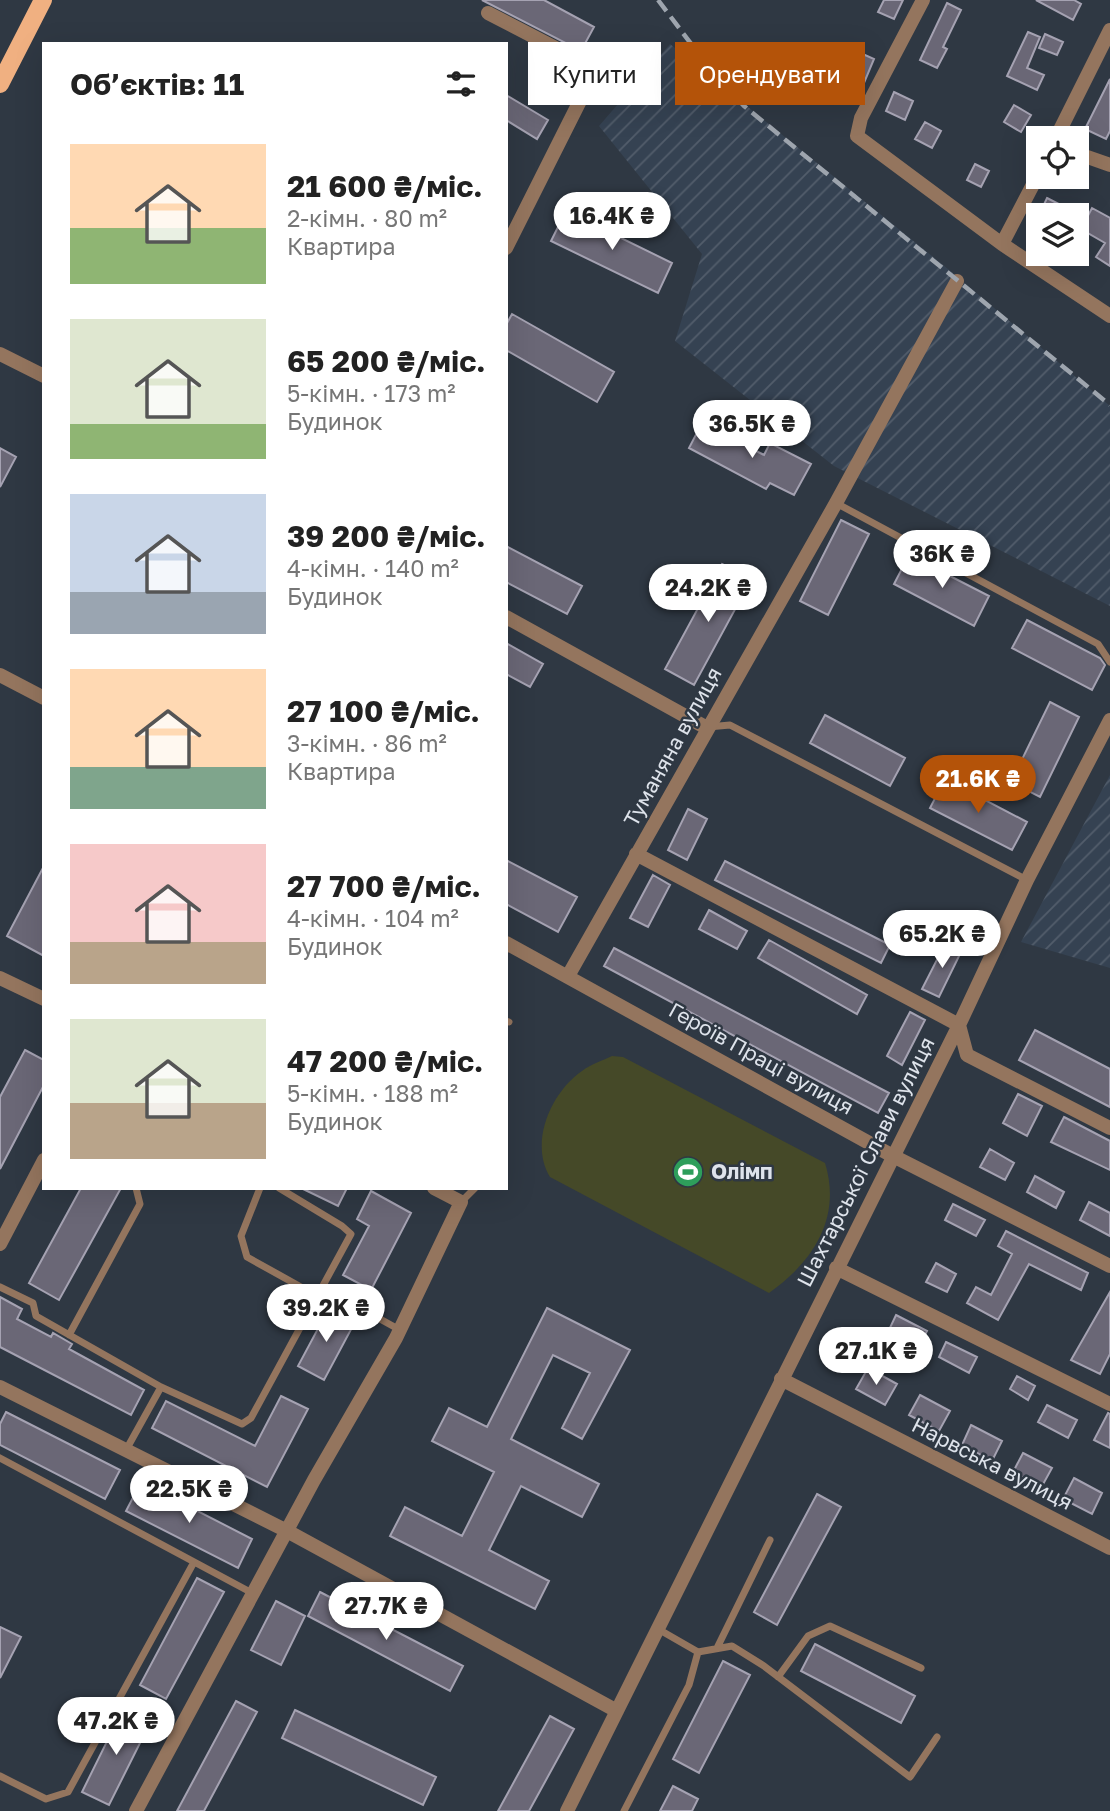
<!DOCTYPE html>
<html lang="uk">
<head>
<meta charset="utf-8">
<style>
  body { margin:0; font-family:"Golos Text",sans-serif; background:#f6f6f6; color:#222; height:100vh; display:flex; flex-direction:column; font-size:26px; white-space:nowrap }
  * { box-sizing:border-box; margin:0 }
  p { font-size:23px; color:#767676 }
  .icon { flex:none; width:38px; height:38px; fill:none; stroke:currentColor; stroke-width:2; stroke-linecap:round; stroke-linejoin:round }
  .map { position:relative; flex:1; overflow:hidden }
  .drawer { position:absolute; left:42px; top:42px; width:466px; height:1148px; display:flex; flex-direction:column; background:#fff; border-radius:0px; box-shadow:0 7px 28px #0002 }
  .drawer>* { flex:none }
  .top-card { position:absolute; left:528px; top:42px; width:476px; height:63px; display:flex; gap:14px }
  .controls { position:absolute; left:1026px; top:126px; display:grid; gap:14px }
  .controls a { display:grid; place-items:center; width:63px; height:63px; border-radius:0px; background:#fff; box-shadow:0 7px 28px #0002; font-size:35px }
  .price { position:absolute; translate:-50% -60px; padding:0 16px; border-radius:24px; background:#fff; color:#222; font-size:23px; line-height:46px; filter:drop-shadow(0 2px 4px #0008) }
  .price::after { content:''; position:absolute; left:50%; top:42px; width:21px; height:16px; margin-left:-10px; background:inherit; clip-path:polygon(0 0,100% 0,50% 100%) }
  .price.active { background:#b45309; color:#fff }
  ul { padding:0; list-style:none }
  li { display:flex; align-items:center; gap:21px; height:175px; padding:0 28px }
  li span { display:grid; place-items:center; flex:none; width:196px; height:140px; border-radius:0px; color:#555 }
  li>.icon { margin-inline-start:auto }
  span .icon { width:84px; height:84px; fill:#fffc; stroke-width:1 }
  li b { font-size:30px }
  h2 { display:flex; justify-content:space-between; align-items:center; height:84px; padding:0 28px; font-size:30px }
  .chip { padding:0 24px; border-radius:0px; background:#fff; box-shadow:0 7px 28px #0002; font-size:24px; line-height:63px }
  .chip.active { background:#b45309; color:#fff }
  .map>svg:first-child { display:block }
  .industrial { fill:url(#industrial-furrows) }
  .green { fill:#454928 }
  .building { fill:#6a6776; stroke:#a5a2b2; stroke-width:2 }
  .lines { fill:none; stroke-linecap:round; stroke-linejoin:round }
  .service { stroke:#94755e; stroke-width:7 }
  .minor { stroke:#94755e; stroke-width:14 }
  .primary { stroke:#f0b081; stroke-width:18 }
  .rail { stroke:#9ea5ae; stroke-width:4.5; stroke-dasharray:14 7; stroke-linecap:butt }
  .labels { text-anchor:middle; stroke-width:5; stroke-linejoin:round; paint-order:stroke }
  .street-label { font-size:21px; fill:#dee3eb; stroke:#2f3843 }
  .poi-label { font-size:21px; font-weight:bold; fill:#dee3eb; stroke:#2f3843; text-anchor:start }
</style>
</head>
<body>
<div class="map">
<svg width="1110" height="1811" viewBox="0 0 1110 1811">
  <defs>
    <pattern id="industrial-furrows" width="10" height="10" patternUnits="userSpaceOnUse" patternTransform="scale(1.75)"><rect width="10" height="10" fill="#354252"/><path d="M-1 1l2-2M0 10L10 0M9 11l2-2" fill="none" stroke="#525d6b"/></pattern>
  </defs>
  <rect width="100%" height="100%" fill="#2f3843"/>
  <path class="industrial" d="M670 44 948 269 1110 406V606L834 466 675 341 702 254 599 126Z
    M1110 775V968L1021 942Z"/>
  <path class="green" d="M612 1056 623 1057 825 1163C842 1218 813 1262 769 1293L550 1177C529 1143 551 1092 582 1071 591 1064 602 1061 612 1056Z"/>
  <path class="building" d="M482 0H544L594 27 581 51Z
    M884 0H903L894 19 878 12Z
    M1036 0H1074L1081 4 1073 20Z
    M947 3 961 10 943 47 947 49 937 68 920 60Z
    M1028 32 1040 37 1027 68 1044 75 1037 90 1007 76Z
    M1045 34 1063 42 1057 55 1039 48Z
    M856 51 874 59 864 83 846 75Z
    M1110 79V131L1106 139 1085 129Z
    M894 92 913 101 905 120 886 111Z
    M506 95 548 120 537 139 506 120Z
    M1014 105 1031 115 1021 132 1004 122Z
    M925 122 941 131 932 148 915 139Z
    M975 164 989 171 981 187 967 180Z
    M1047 198 1080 215H1039Z
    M1092 208 1110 218V266L1096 257 1105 243 1081 229Z
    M566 211 672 263 658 293 551 241Z
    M512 314 614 372 597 402 506 350V325Z
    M702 423 764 455 770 443 811 464 794 495 770 483 766 489 689 448Z
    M0 448 16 457 0 487Z
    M841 520 869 534 828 615 800 601Z
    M506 546 582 586 567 614 506 582Z
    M909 555 989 596 974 626 894 584Z
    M722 564 751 580 694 685 665 669Z
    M1027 620 1100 658 1105 665 1092 690 1012 648Z
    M506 643 543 664 530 687 506 674Z
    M1050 702 1079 717 1040 797 1011 782Z
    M825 715 905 758 890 786 810 743Z
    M945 779 1027 822 1012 850 930 808Z
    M688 809 707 819 687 860 668 850Z
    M506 860 577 897 558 932 506 904Z
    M725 861 890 945 881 963 715 880Z
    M44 866V956L7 936Z
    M653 875 670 885 648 927 630 918Z
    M709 910 747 931 737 949 699 929Z
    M769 940 867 995 857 1014 758 958Z
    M946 942 962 950 939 997 922 989Z
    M614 948 889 1093 878 1113 604 966Z
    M910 1012 925 1020 902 1065 887 1056Z
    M1035 1030 1110 1069V1107L1019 1060Z
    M25 1050 44 1060V1085L0 1169V1097Z
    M1018 1094 1042 1106 1027 1136 1003 1123Z
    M1064 1117 1110 1141V1170L1051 1142Z
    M990 1149 1014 1163 1005 1180 980 1167Z
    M1035 1176 1064 1192 1056 1208 1027 1192Z
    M81 1188H121L59 1300 29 1283Z
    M301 1188H347L338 1206Z
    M371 1191 411 1213 371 1290 343 1275 369 1226 357 1219Z
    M1089 1202 1110 1213V1236L1080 1220Z
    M953 1204 985 1220 976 1236 945 1220Z
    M1006 1231 1088 1273 1081 1290 1029 1264 998 1320 967 1303 976 1287 991 1295 1012 1254 998 1246Z
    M936 1263 956 1274 947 1292 926 1282Z
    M1110 1292V1354L1100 1374 1071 1360Z
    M0 1297 22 1309 17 1319 51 1337 53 1333 72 1344 69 1349 144 1390 131 1415 0 1347Z
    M329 1308 355 1322 324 1380 298 1366Z
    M547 1308 630 1350 582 1439 562 1428 590 1373 553 1355 511 1439 599 1484 582 1517 521 1486 489 1550 549 1581 535 1609 390 1536 405 1507 462 1536 494 1472 432 1441 449 1408 487 1427Z
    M896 1315 927 1331 919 1346 888 1332Z
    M946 1342 977 1357 969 1373 939 1357Z
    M868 1368 897 1384 885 1405 856 1389Z
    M1017 1376 1035 1386 1028 1400 1010 1389Z
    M920 1395 950 1411 939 1431 909 1415Z
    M281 1396 308 1409 267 1487 152 1428 166 1401 255 1446Z
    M1047 1405 1077 1420 1068 1438 1038 1422Z
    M6 1412 120 1470 105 1499 0 1445V1424Z
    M1108 1413 1110 1414V1448L1094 1440Z
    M971 1425 1002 1441 992 1461 962 1445Z
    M1023 1453 1052 1468 1041 1488 1013 1472Z
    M1074 1478 1102 1493 1092 1514 1063 1499Z
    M141 1482 252 1539 238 1568 126 1511Z
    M817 1494 841 1507 777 1625 754 1612Z
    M197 1578 224 1592 166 1699 140 1685Z
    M320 1592 463 1666 450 1691 308 1616Z
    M276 1601 305 1616 281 1665 251 1650Z
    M0 1627 21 1637 0 1678Z
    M815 1644 915 1696 901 1723 801 1671Z
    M723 1661 750 1675 699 1773 673 1759Z
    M236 1701 257 1712 204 1811H177Z
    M123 1709 150 1723 109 1805 82 1792Z
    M295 1710 436 1777 423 1805 282 1738Z
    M550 1716 574 1729 529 1811H498Z
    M673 1786 698 1799 692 1811H660Z"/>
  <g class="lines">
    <path class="service" d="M836 503 1098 644 1110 662
      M708 727 730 725 1027 880
      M506 1021 509 1022
      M260 1188 241 1236 247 1257 317 1296
      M461 1202 475 1188
      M0 1287 33 1303 36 1316 161 1387 242 1424 251 1418 351 1234 342 1226 279 1188
      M322 1287 400 1330
      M69 1335 140 1204 136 1188
      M126 1450 161 1387
      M0 1458 254 1594
      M717 1648 770 1540
      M698 1652 732 1646 764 1666 910 1777 937 1737
      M778 1677 808 1636 830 1626 921 1668
      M0 1776 46 1799 68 1792 194 1562
      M624 1811 689 1685 698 1652 658 1629"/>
    <path class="minor" d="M923 0 861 118 857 136 1002 244 1110 316
      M488 13 596 69 506 248
      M1056 138 1110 30
      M1076 153 1110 165
      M1002 244 1038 175
      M0 354 44 376
      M506 617 707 728
      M0 675 44 698
      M636 854 959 1025 967 1055 1110 1128
      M506 943 891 1155 1110 1266
      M568 976 836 503 957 281
      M0 978 44 999
      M0 1244 44 1160
      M836 1268 1110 1404
      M781 1379 1110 1548
      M0 1387 287 1531 617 1711
      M136 1811 314 1480 396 1338 461 1202 434 1188
      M567 1811 959 1025 1027 880 1110 720"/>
    <path class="primary" d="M0 84 43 0"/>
    <path class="rail" d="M658 0 710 69 744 106 1110 405"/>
  </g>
  <defs>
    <g id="stadium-disc" transform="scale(1.575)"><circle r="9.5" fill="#2e9e5b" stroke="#2f3843"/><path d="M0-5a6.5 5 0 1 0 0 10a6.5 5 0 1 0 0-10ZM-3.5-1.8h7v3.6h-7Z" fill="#fff"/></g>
  </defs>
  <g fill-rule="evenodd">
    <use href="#stadium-disc" x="688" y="1172"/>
  </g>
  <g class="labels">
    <g class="street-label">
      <text transform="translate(673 747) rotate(-61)" y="7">Туманяна вулиця</text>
      <text transform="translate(761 1059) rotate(29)" y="7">Героїв Праці вулиця</text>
      <text transform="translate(866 1162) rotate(-63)" y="7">Шахтарської Слави вулиця</text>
      <text transform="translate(992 1464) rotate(27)" y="7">Нарвська вулиця</text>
    </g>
    <g class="poi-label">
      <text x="711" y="1179">Олімп</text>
    </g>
  </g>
</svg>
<div class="controls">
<a><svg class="icon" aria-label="locate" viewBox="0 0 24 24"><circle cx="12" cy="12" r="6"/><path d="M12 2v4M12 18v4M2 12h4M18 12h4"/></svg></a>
<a><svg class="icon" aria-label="layers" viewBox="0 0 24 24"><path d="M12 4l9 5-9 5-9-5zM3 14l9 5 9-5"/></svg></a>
</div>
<b class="price" style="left:612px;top:252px">16.4K ₴</b>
<b class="price" style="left:752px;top:460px">36.5K ₴</b>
<b class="price" style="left:942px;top:590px">36K ₴</b>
<b class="price" style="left:708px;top:624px">24.2K ₴</b>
<b class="price active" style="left:978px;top:815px">21.6K ₴</b>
<b class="price" style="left:942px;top:970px">65.2K ₴</b>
<b class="price" style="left:326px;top:1344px">39.2K ₴</b>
<b class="price" style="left:876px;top:1387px">27.1K ₴</b>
<b class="price" style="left:189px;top:1525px">22.5K ₴</b>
<b class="price" style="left:386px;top:1642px">27.7K ₴</b>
<b class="price" style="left:116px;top:1757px">47.2K ₴</b>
<div class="top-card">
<a class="chip">Купити</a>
<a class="chip active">Орендувати</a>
</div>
<section class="drawer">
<h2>Об’єктів: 11<svg class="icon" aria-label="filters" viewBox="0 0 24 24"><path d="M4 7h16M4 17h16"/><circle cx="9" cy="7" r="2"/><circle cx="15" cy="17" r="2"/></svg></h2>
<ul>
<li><span style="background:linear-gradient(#ffd9b3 60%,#8fb573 0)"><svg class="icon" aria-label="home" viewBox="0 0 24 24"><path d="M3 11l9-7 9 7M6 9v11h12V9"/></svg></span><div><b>21 600 ₴/міс.</b><p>2-кімн. · 80 m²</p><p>Квартира</p></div></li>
<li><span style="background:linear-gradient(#dfe7d0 75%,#8fb573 0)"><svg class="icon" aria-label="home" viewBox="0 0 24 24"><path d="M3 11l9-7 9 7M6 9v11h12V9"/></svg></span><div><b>65 200 ₴/міс.</b><p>5-кімн. · 173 m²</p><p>Будинок</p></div></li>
<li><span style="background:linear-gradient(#c9d6e8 70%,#9aa5b1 0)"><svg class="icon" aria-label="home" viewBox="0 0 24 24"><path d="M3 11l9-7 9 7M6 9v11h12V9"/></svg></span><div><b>39 200 ₴/міс.</b><p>4-кімн. · 140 m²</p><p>Будинок</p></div></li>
<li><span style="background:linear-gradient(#ffd9b3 70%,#7fa58c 0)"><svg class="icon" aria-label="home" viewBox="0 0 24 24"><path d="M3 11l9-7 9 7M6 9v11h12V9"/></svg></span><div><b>27 100 ₴/міс.</b><p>3-кімн. · 86 m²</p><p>Квартира</p></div></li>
<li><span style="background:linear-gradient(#f6c9c9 70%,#b9a48a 0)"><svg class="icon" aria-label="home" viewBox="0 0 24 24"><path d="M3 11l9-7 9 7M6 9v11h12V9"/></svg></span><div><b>27 700 ₴/міс.</b><p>4-кімн. · 104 m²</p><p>Будинок</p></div></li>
<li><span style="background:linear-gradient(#dfe7d0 60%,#b9a48a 0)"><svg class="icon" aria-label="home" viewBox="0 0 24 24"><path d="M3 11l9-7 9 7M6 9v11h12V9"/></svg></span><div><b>47 200 ₴/міс.</b><p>5-кімн. · 188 m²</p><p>Будинок</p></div></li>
</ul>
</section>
</div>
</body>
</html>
